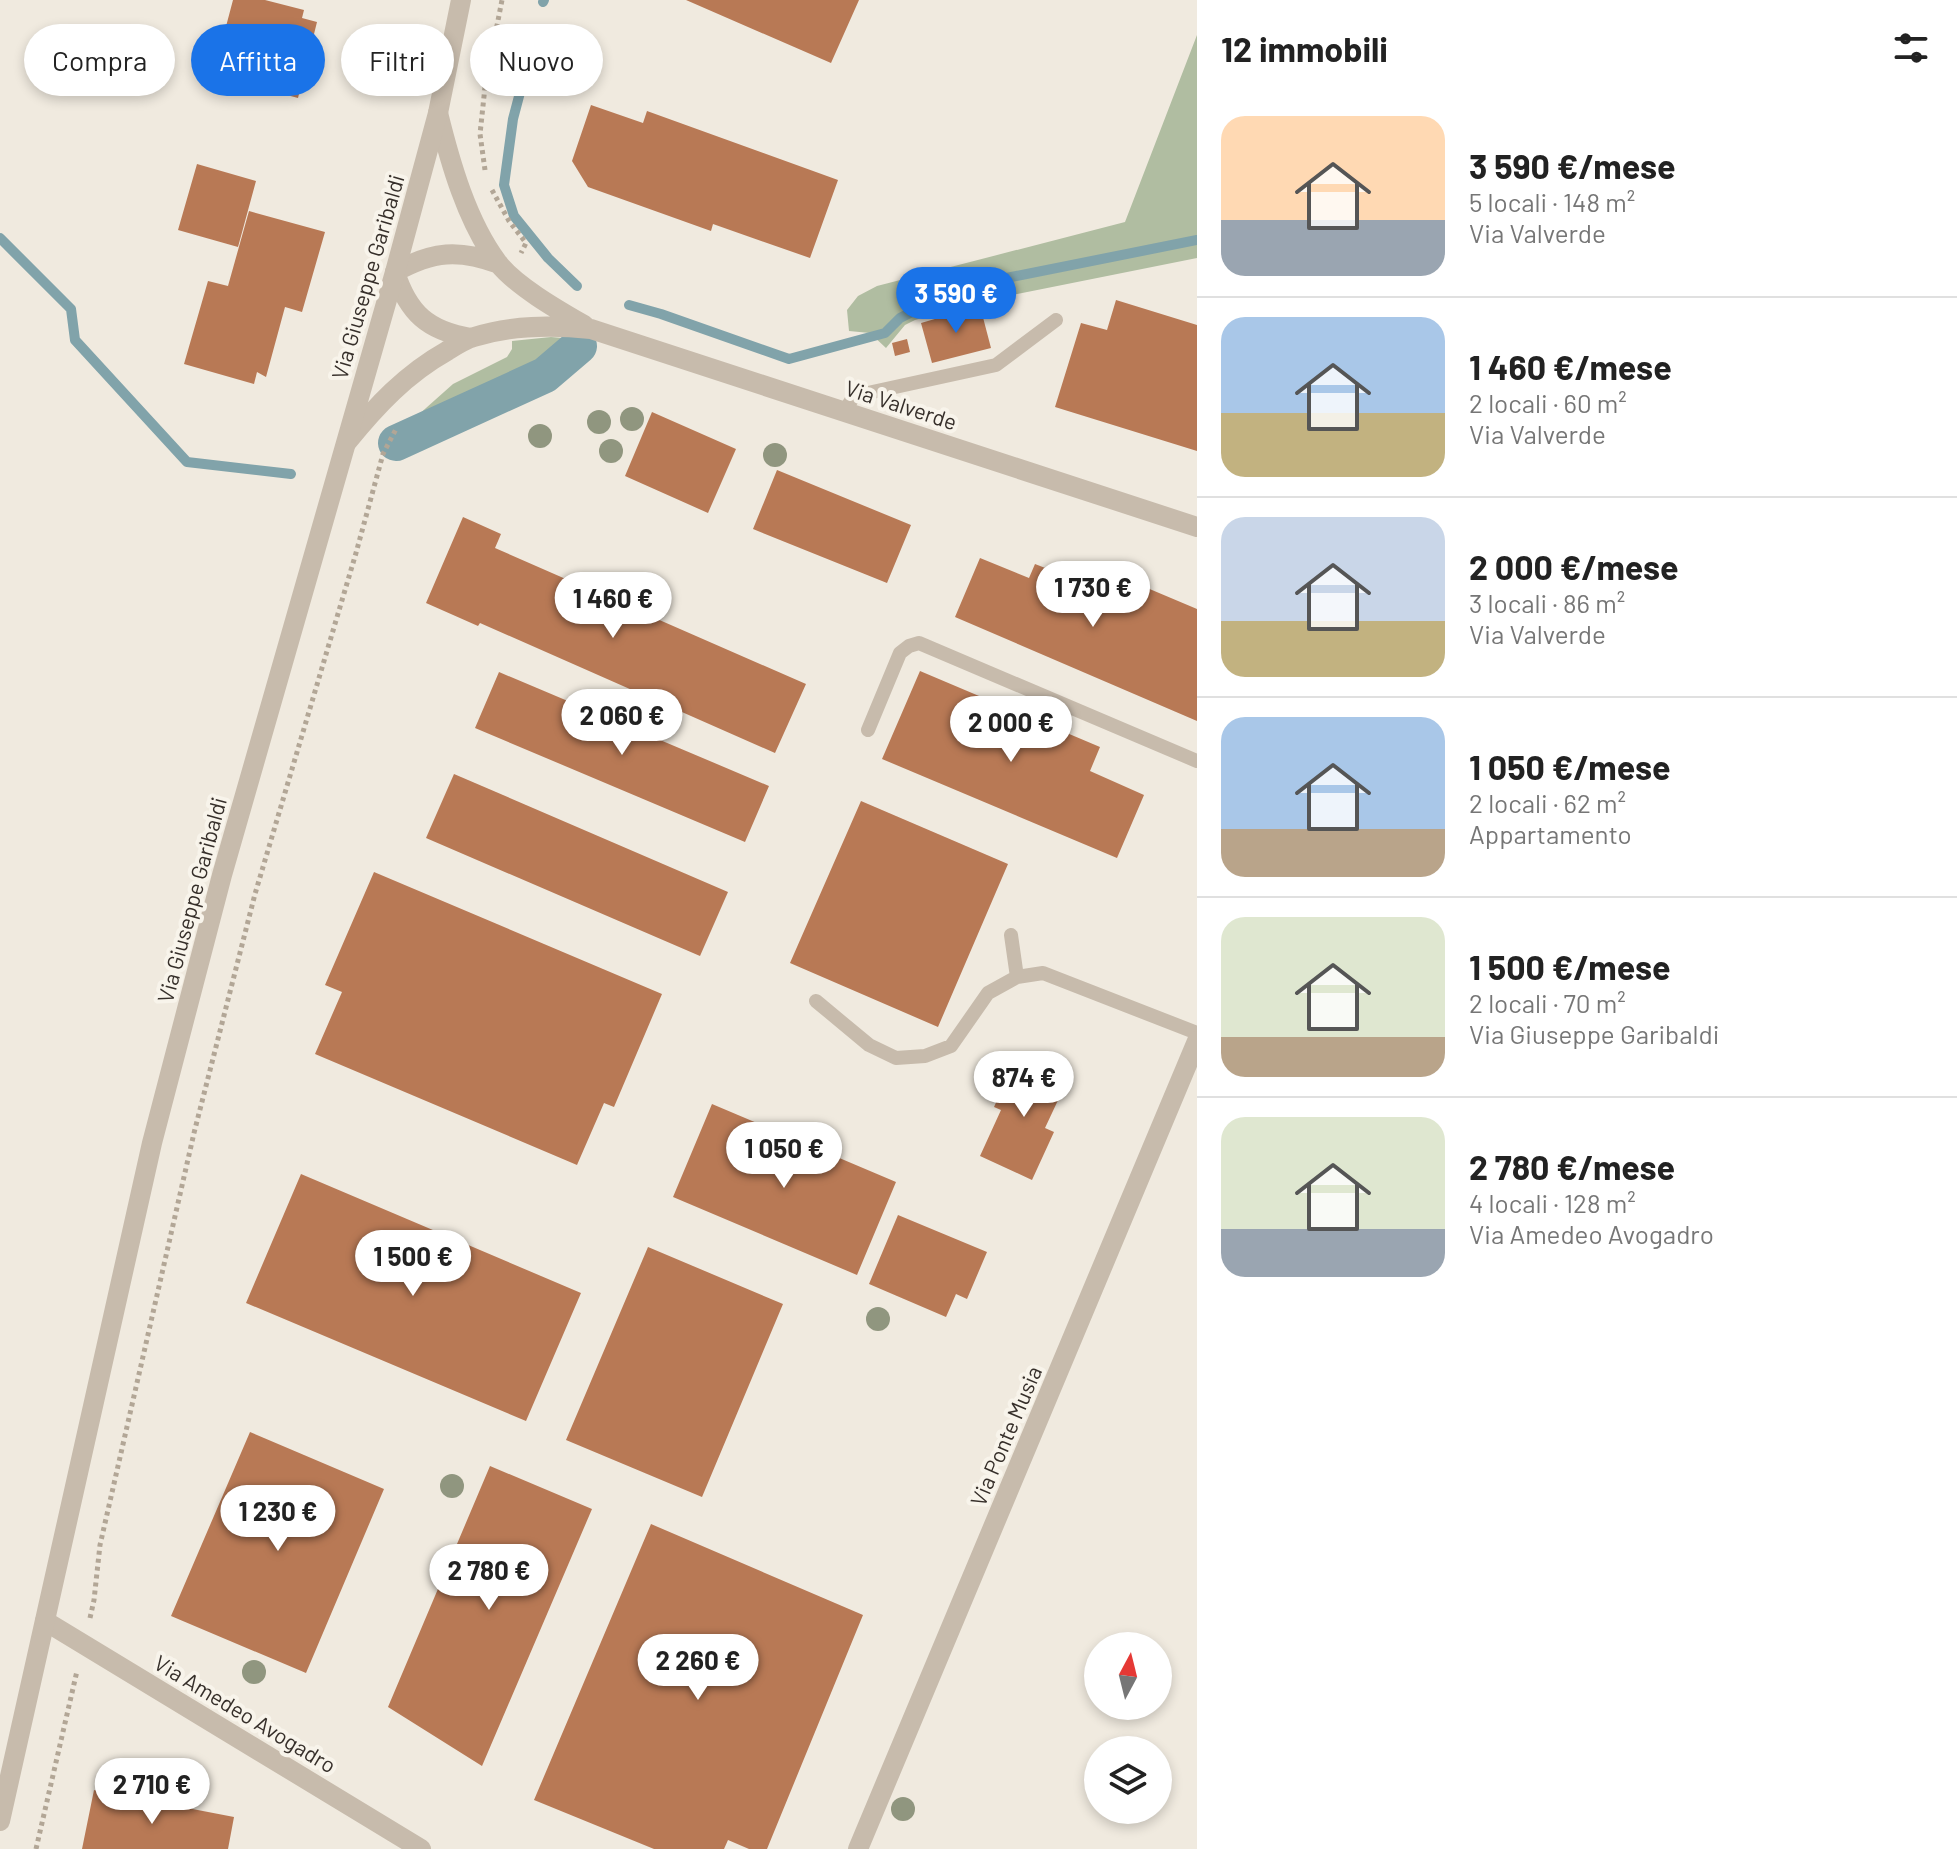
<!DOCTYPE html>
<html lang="it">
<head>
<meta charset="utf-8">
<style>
  body { margin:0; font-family:Barlow,sans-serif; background:#f2f2f2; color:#222; height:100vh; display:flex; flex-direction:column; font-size:30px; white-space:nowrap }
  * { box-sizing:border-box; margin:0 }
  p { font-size:26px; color:#767676 }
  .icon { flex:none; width:44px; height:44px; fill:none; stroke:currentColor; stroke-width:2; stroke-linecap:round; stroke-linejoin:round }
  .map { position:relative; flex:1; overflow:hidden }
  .panel { display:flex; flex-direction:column; background:#fff; width:760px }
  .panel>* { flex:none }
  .guide { position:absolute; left:24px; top:24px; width:760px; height:72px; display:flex; gap:16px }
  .needle { width:52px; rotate:7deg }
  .buttons { position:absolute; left:1084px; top:1632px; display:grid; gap:16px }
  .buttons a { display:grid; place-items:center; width:88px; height:88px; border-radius:50%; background:#fff; box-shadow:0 4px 12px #0003; font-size:40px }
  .price { position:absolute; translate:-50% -68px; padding:0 18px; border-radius:28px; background:#fff; color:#222; font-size:26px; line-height:52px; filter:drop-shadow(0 2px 4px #0008) }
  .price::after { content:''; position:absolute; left:50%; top:48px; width:24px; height:18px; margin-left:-12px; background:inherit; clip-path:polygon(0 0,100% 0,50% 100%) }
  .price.current { background:#1a73e8; color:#fff }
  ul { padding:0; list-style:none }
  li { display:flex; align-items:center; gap:24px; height:200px; padding:0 24px }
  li+li { border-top:2px solid #e0e0e0 }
  li span { display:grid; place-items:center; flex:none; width:224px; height:160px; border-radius:24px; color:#555 }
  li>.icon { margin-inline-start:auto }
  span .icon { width:96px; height:96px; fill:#fffc; stroke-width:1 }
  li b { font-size:34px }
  h2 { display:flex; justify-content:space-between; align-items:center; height:96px; padding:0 24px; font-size:34px }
  .pill { padding:0 28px; border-radius:36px; background:#fff; box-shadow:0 4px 12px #0003; font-size:28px; line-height:72px }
  .pill.current { background:#1a73e8; color:#fff }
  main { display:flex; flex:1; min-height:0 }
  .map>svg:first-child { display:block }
  .green { fill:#b0bda1 }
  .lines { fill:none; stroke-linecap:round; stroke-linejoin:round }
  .stream { stroke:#81a3aa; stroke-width:10 }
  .canal { stroke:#81a3aa; stroke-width:36 }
  .building { fill:#b87955 }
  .path { stroke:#b2a696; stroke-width:5; stroke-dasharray:4 4; stroke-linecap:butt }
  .service { stroke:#c7bbac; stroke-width:14 }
  .minor { stroke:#c7bbac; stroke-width:20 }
  .tertiary { stroke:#c7bbac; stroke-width:20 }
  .tree { fill:#90967f }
  .labels { text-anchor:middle; stroke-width:8; stroke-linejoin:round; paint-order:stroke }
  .street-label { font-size:22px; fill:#362f2a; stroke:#f8f4eb }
</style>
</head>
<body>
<main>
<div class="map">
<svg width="1197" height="1849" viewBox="0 0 1197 1849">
  <rect width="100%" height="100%" fill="#f0eadf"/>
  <path class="green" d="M1197 35V258L982 301 915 320 905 325 886 348 870 333 849 331 847 310 858 296 877 286 1125 222Z
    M551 337 574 339 555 357 532 371 494 391 399 432 453 384 507 357 512 349V341Z"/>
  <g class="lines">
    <path class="stream" d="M543 2 544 0
      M527 66 513 119 504 185 514 216 548 258 577 286
      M0 238 71 309 75 340 187 462 291 474
      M629 305 661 314 789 359 885 333 900 318 961 287 1197 240"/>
    <path class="canal" d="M396 443 545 375 579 346"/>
  </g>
  <path class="building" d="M233 0H265L304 10 302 18 317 22 298 98 246 84 248 77 215 68Z
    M686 0H859L831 63Z
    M591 105 643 123 647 111 838 180 810 258 713 224 711 231 588 187 572 161Z
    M197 164 256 181 238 247 178 230Z
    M249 211 325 232 302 312 285 307 266 377 257 372 254 384 184 364 208 281 228 286Z
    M1116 300 1197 325V451L1055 407 1081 323 1107 330Z
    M980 306 991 348 932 363 921 323Z
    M907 339 910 352 895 356 892 343Z
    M652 412 736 449 708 513 625 476Z
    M777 470 911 525 887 583 753 529Z
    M463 517 501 534 495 548 806 684 775 753 480 623 478 626 426 603Z
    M980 558 1029 578 1035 564 1058 573 1062 563 1129 592 1133 582 1197 609V721L955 617Z
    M920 671 1100 747 1090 771 1144 795 1117 858 882 759Z
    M499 672 769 786 745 842 475 728Z
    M454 774 728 892 700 956 426 838Z
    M861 801 1008 864 938 1027 790 963Z
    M374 872 662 994 614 1107 604 1103 577 1165 315 1054 342 992 325 985Z
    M1016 1058 1067 1081 1045 1128 1054 1132 1032 1180 980 1156 1001 1110 994 1107Z
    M712 1104 896 1182 857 1275 673 1197Z
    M301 1174 581 1293 526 1421 246 1303Z
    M898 1215 987 1252 967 1299 956 1294 946 1317 869 1284Z
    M648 1247 783 1304 702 1497 566 1440Z
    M250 1432 384 1489 306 1673 171 1616Z
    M490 1466 592 1509 482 1766 388 1707Z
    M651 1524 863 1615 767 1849H749L728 1840 724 1849H654L534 1800Z
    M94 1790 234 1817 228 1849H82Z"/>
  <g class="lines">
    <path class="path" d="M485 170 480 134 485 87 502 0
      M492 190 509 221 526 243 521 253
      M90 1618 94 1600 100 1545 194 1133 255 894 356 553 383 454 396 429
      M36 1849 77 1671"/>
    <path class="service" d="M844 412 854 396 996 365 1056 320
      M868 730 900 653 909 646 919 643 1197 761
      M1011 935 1017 977
      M816 1001 869 1045 896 1058 925 1056 951 1046 988 993 1017 977 1043 973 1197 1033"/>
    <path class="minor" d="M438 113C450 162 467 222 498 263 516 286 558 310 584 325
      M471 338C428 331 408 313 395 272 433 251 459 249 499 264
      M347 442C376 406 406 374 447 351 455 346 464 340 474 337 512 325 551 325 591 329L1197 527
      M45 1621 421 1849
      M858 1849 1197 1041"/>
    <path class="tertiary" d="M0 1821 152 1143 222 875 395 272 438 113 461 0"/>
  </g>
  <g class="tree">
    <circle cx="632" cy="419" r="12"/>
    <circle cx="599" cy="422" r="12"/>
    <circle cx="540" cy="436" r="12"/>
    <circle cx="611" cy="451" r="12"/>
    <circle cx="775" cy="455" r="12"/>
    <circle cx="878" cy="1319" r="12"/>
    <circle cx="452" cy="1486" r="12"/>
    <circle cx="254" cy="1672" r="12"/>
    <circle cx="903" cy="1809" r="12"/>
  </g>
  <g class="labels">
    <g class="street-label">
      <text transform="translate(368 277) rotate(-74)" y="8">Via Giuseppe Garibaldi</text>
      <text transform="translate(901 405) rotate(18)" y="8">Via Valverde</text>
      <text transform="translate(192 900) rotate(-75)" y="8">Via Giuseppe Garibaldi</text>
      <text transform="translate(1006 1436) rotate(-67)" y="8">Via Ponte Musia</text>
      <text transform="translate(245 1714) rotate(31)" y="8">Via Amedeo Avogadro</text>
    </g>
  </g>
</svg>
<div class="buttons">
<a><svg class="needle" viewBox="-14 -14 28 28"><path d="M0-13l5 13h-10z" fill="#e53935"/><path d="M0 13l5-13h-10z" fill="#767676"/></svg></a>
<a><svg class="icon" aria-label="layers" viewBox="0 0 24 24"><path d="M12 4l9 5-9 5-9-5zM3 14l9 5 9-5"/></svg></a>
</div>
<b class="price current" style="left:956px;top:335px">3 590 €</b>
<b class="price" style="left:1093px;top:629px">1 730 €</b>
<b class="price" style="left:613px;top:640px">1 460 €</b>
<b class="price" style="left:622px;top:757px">2 060 €</b>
<b class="price" style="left:1011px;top:764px">2 000 €</b>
<b class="price" style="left:1024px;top:1119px">874 €</b>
<b class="price" style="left:784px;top:1190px">1 050 €</b>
<b class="price" style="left:413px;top:1298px">1 500 €</b>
<b class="price" style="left:278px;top:1553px">1 230 €</b>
<b class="price" style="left:489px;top:1612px">2 780 €</b>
<b class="price" style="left:698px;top:1702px">2 260 €</b>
<b class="price" style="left:152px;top:1826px">2 710 €</b>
<div class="guide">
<a class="pill">Compra</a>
<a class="pill current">Affitta</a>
<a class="pill">Filtri</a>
<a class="pill">Nuovo</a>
</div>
</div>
<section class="panel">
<h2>12 immobili<svg class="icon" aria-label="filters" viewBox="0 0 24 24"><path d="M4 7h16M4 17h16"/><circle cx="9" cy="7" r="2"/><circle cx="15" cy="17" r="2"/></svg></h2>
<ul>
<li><span style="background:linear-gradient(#ffd9b3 65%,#9aa5b1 0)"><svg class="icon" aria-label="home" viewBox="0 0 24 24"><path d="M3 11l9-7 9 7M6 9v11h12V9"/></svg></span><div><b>3 590 €/mese</b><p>5 locali · 148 m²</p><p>Via Valverde</p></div></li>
<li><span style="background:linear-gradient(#a9c7e8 60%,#c2b280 0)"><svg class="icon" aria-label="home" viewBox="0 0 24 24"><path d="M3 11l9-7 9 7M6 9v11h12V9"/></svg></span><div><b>1 460 €/mese</b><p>2 locali · 60 m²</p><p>Via Valverde</p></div></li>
<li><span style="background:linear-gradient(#c9d6e8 65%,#c2b280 0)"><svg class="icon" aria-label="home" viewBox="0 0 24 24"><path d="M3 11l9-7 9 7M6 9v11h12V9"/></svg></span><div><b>2 000 €/mese</b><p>3 locali · 86 m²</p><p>Via Valverde</p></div></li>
<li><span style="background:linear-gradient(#a9c7e8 70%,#b9a48a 0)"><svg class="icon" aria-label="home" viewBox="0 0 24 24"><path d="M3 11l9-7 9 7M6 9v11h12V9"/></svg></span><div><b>1 050 €/mese</b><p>2 locali · 62 m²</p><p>Appartamento</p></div></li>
<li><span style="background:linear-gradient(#dfe7d0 75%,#b9a48a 0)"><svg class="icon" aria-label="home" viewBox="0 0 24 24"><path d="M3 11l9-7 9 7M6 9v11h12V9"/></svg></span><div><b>1 500 €/mese</b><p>2 locali · 70 m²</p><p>Via Giuseppe Garibaldi</p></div></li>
<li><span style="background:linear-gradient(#dfe7d0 70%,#9aa5b1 0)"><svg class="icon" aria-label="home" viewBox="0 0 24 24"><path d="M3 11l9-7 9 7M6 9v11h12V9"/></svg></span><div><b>2 780 €/mese</b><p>4 locali · 128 m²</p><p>Via Amedeo Avogadro</p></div></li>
</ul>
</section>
</main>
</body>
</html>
